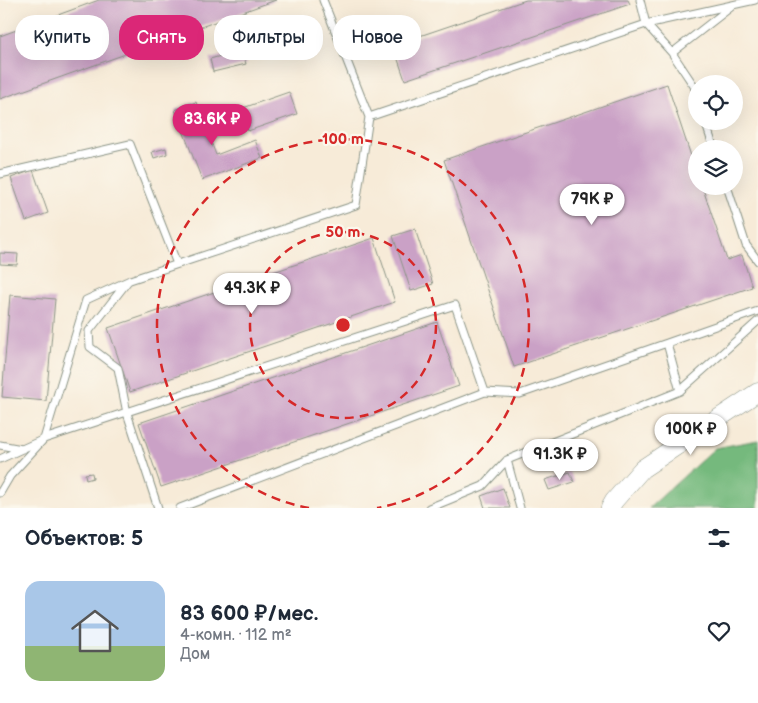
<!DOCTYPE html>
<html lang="ru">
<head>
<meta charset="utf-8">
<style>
  body { margin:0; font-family:"Balsamiq Sans",sans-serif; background:#f2f2f3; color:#1f2937; height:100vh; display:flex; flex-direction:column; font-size:19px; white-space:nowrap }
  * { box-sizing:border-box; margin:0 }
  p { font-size:16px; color:#747a83 }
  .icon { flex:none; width:28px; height:28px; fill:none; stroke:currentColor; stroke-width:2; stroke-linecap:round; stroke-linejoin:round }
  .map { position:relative; height:508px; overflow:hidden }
  .panel { display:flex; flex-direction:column; background:#fff; flex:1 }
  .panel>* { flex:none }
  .top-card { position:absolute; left:15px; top:15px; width:500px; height:45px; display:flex; gap:10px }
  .tools { position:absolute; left:688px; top:75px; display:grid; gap:10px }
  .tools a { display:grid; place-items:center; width:55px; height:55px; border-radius:50%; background:#fff; box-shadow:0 5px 20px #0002; font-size:25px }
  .price { position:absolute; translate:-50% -42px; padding:0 11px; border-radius:18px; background:#fff; color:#222; font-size:16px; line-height:32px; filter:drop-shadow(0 1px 2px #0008) }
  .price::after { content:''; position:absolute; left:50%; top:30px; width:15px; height:11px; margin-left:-8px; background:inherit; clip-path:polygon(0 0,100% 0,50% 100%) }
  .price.current { background:#db2777; color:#fff }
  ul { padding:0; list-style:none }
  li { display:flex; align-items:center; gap:15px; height:125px; padding:0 25px }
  li span { display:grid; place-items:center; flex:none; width:140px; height:100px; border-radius:15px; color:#555 }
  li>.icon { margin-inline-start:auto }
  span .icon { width:60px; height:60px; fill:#fffc; stroke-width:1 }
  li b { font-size:21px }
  h2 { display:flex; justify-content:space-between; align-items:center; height:60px; padding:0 25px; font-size:21px }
  .tag { padding:0 18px; border-radius:20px; background:#fff; box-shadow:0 5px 20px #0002; font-size:18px; line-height:45px }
  .tag.current { background:#db2777; color:#fff }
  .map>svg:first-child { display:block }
  .forest { fill:#75b97d; stroke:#4a7b58 }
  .building { fill:#caa1c6 }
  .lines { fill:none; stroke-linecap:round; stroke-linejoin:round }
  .service-casing { stroke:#8b9486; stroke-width:9 }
  .tertiary-casing { stroke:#8b9486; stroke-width:19 }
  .service { stroke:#fff; stroke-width:7 }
  .tertiary { stroke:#fff; stroke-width:18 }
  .ring { fill:none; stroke:#d62828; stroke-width:2.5; stroke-dasharray:9 6 }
  .centre { fill:#d62828; stroke:#fbf7ec; stroke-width:2.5 }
  .ring-label { font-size:15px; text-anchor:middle; font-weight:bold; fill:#d62828; stroke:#fbf7ec; stroke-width:4.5; stroke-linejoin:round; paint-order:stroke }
</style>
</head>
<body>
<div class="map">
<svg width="758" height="508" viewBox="0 0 758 508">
  <rect width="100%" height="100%" fill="#fbf7ec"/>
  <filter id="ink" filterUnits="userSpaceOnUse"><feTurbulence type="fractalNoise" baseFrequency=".02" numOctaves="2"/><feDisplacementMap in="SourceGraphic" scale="10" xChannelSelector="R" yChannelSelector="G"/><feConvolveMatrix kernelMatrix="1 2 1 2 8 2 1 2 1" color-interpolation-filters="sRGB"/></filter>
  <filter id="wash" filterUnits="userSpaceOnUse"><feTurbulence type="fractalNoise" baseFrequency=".0096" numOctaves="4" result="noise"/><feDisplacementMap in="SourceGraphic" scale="20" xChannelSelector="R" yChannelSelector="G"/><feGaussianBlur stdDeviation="1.12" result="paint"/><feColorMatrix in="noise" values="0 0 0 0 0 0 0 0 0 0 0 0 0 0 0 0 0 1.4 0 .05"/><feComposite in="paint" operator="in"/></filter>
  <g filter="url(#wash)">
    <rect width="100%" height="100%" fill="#f7ebd8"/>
    <path class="forest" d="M758 440V508H649L715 448Z"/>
    <g id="blocks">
      <path class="building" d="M99 0H276L0 99V36Z
        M526 0H628L630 4 405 80 393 45Z
        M242 50 246 64 213 72 210 59Z
        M667 84 696 171V186H702L727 260 742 255 752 287 514 367 444 160Z
        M289 92 297 114 248 131 240 109Z
        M196 102 216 155 255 140 262 158 202 180 175 110Z
        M166 148 167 154 154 158 152 152Z
        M33 170 48 213 26 221 11 178Z
        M415 229 433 284 411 291 393 236Z
        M374 238 395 302 130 392 108 328Z
        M0 253 18 254 17 265 0 264Z
        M10 295 55 299 46 401 2 397Z
        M437 322 459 386 161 487 139 423Z
        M570 472 574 482 549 490 545 480Z
        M92 473 93 478 86 480 85 474Z
        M503 488 510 508H485L481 496Z"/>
    </g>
  </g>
  <g filter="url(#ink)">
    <use href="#blocks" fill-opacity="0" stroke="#8b9486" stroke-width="1"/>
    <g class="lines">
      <g class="service-casing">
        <path id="service" d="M323 0 369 117
          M640 0 646 24 672 53 694 86 696 94
          M672 53 731 7
          M705 121 714 149
          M0 174 130 144 177 264
          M727 186 746 245 758 261
          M128 281 89 331 90 347 118 368 127 413 158 508
          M667 343 758 311
          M0 445 22 449
          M0 459 44 439 455 305 485 392
          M507 460 520 508
          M0 493 10 476 44 439 86 300 130 280 356 205 369 117 646 24 755 0
          M180 508 485 392 520 394 667 343 680 391
          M429 508 483 486 507 460 680 391 758 321"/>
      </g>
      <g class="tertiary-casing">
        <path id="tertiary" d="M610 508 614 501 642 469 758 392"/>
      </g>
      <use href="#service" class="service"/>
      <use href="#tertiary" class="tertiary"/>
    </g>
  </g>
  <g class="ring">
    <circle cx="343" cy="325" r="93"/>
    <path d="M309 508A186 186 0 1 1 377 508"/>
  </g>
  <circle cx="343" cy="325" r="8" class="centre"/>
  <g class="ring-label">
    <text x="343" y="144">100 m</text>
    <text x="343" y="237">50 m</text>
  </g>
</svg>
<div class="tools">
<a><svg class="icon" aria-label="locate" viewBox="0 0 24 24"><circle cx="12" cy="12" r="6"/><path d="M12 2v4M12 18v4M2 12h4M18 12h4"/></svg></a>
<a><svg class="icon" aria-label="layers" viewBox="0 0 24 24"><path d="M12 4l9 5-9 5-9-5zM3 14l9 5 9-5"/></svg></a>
</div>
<b class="price current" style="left:212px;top:146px">83.6K ₽</b>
<b class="price" style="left:592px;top:226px">79K ₽</b>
<b class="price" style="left:252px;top:315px">49.3K ₽</b>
<b class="price" style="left:691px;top:456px">100K ₽</b>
<b class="price" style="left:560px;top:481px">91.3K ₽</b>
<div class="top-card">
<a class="tag">Купить</a>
<a class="tag current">Снять</a>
<a class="tag">Фильтры</a>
<a class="tag">Новое</a>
</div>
</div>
<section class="panel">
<h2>Объектов: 5<svg class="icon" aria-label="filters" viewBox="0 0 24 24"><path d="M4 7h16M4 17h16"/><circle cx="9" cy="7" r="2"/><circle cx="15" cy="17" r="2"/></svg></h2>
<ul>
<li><span style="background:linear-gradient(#a9c7e8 65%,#8fb573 0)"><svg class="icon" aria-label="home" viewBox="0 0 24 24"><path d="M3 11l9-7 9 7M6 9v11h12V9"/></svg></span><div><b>83 600 ₽/мес.</b><p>4-комн. · 112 m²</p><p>Дом</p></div><svg class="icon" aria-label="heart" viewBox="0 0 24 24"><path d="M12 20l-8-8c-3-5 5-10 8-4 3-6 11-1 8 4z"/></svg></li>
</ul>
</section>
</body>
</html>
